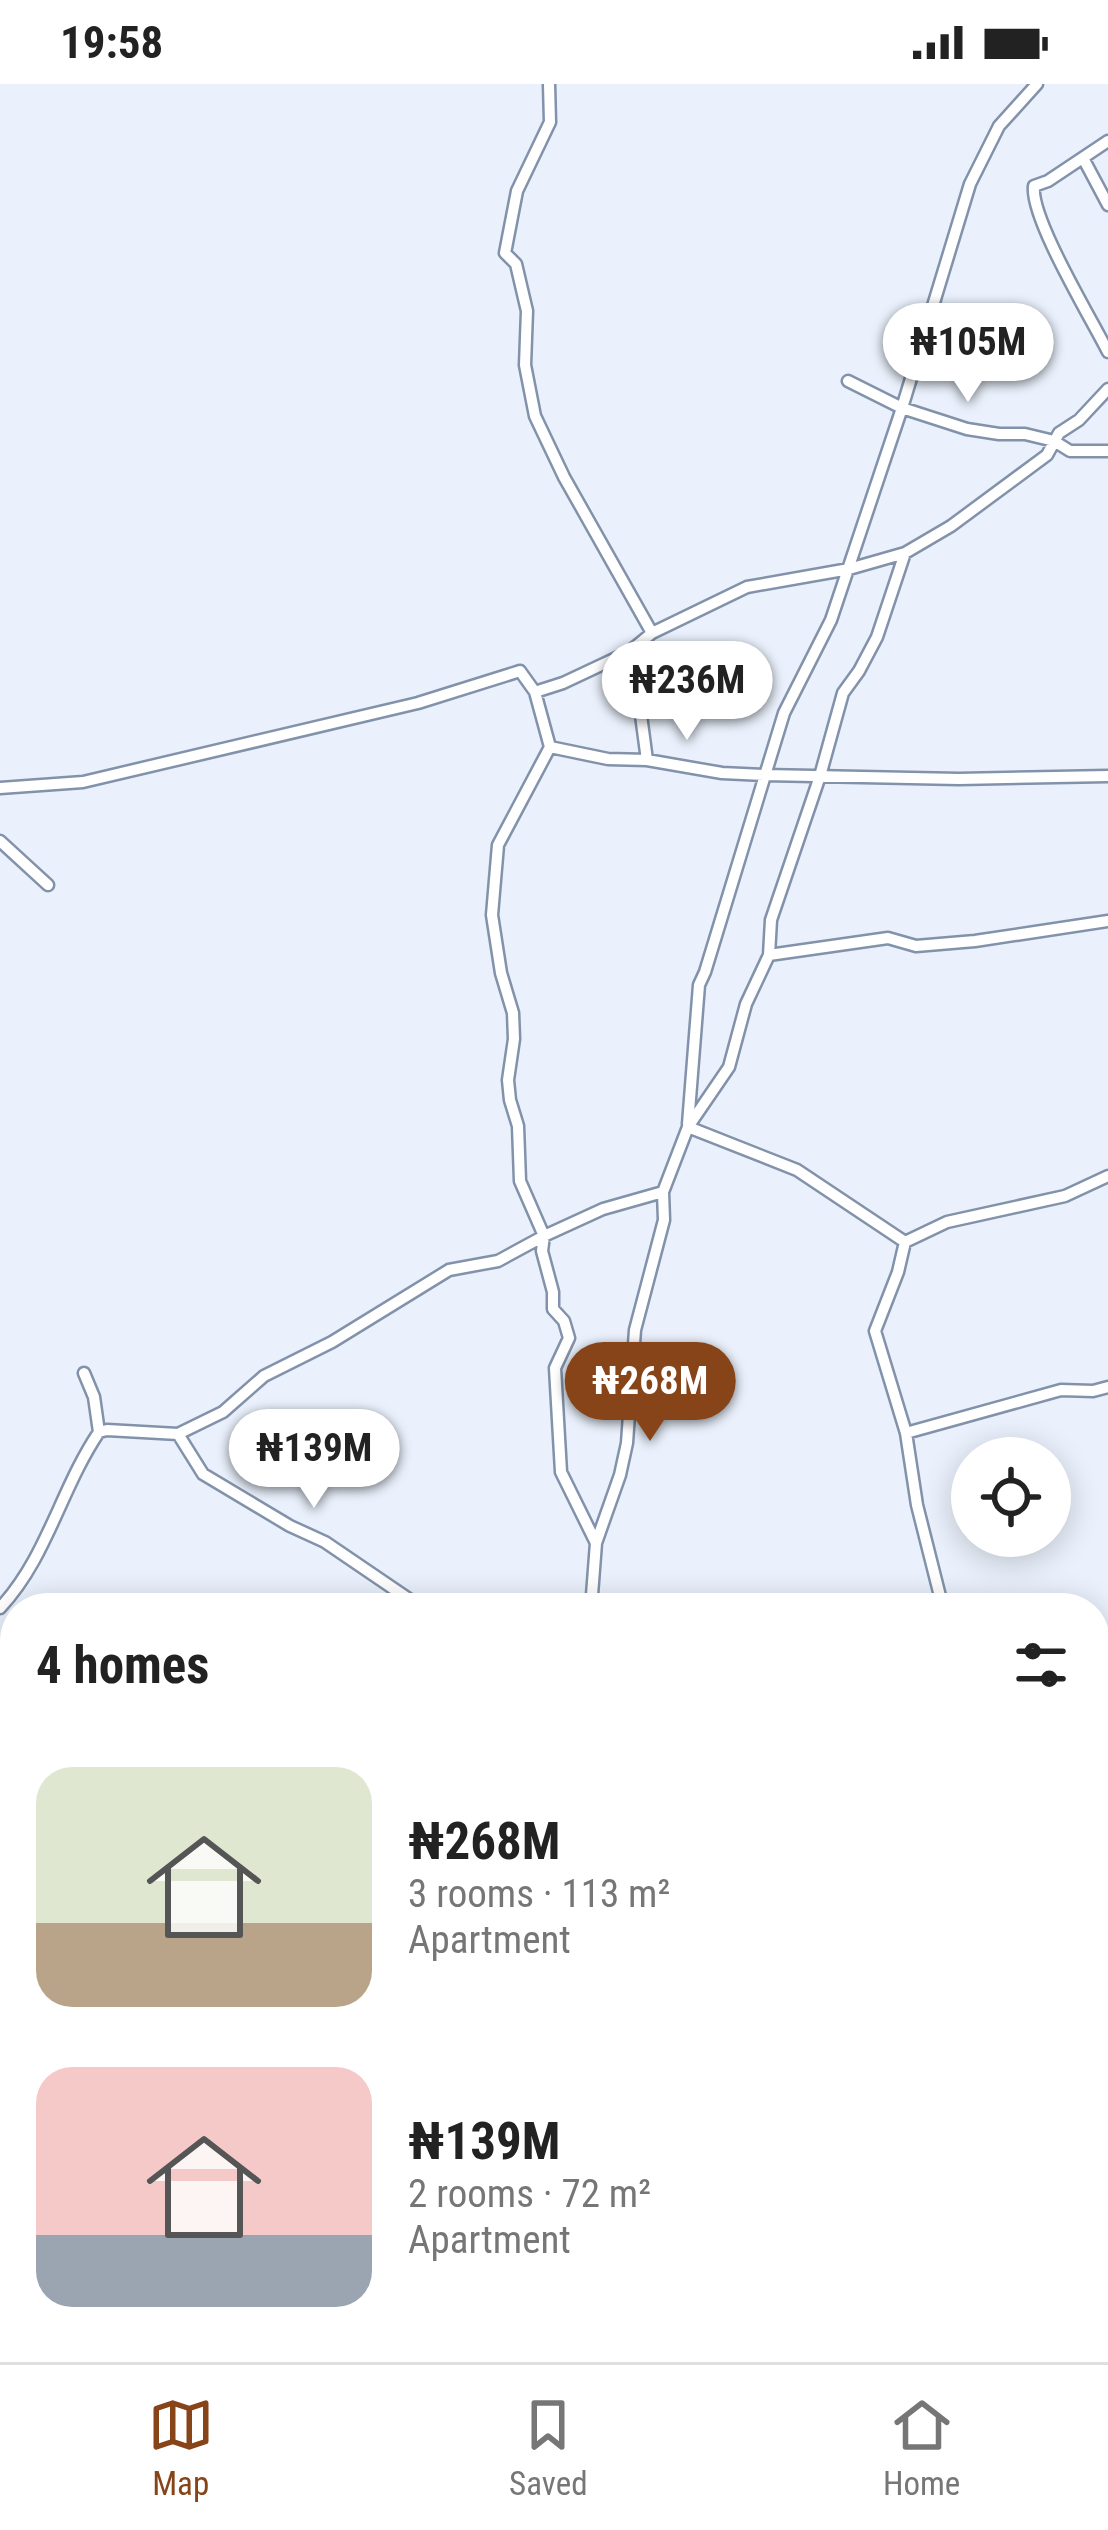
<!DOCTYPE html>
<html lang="en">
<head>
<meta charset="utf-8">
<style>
  body { margin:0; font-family:"Roboto Condensed",sans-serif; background:#f2f2f2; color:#222; height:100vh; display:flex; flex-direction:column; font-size:45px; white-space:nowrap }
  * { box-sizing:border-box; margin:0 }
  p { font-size:39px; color:#767676 }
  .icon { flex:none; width:66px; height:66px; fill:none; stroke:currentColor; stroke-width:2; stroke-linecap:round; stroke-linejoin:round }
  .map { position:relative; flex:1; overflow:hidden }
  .panel { position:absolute; left:0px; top:1509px; width:1110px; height:771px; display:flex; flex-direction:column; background:#fff; border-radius:48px 48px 0 0; box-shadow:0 6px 30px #0003 }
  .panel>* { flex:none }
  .fabs { position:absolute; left:951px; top:1353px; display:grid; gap:24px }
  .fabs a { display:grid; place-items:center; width:120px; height:120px; border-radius:50%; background:#fff; box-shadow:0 6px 30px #0003; font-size:60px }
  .price { position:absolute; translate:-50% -102px; padding:0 27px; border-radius:42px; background:#fff; color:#222; font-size:39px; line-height:78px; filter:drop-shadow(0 3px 6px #0008) }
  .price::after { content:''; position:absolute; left:50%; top:72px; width:36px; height:27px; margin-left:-18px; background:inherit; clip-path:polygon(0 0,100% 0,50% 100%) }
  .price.active { background:#884419; color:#fff }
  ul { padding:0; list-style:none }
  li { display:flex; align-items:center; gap:36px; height:300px; padding:0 36px }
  li span { display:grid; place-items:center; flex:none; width:336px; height:240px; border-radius:36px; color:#555 }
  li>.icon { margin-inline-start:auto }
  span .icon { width:144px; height:144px; fill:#fffc; stroke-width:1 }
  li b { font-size:51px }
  h2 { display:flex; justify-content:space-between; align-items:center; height:144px; padding:0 36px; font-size:51px }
  .status { display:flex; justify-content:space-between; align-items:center; height:84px; padding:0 60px; background:#fff; direction:ltr }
  .status svg { height:33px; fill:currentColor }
  .tabs { display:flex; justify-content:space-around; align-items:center; height:168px; border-top:3px solid #e0e0e0; background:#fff; font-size:33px; color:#767676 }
  .tabs a { display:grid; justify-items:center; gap:6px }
  .tabs .active { color:#884419 }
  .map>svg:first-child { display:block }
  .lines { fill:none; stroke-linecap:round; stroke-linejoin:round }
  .street-casing { stroke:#8292aa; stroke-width:15 }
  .street { stroke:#fff; stroke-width:10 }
</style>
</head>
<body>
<div class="status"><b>19:58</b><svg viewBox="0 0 49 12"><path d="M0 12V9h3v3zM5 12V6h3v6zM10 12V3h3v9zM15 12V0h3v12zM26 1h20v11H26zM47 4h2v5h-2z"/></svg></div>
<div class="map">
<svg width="1108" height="2278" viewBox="0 0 1108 2278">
  <rect width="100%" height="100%" fill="#eaf1fc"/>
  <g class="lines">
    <g class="street-casing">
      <path id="street" d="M549 0 550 38 517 107 505 169 516 180 527 227 525 281 535 332 564 393 652 549
        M1108 57 1048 97 1034 102C1030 134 1091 234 1108 268
        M1083 74 1108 121
        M848 297 902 324 967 345 999 350H1025L1054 357 1070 367H1108
        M629 568 634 579 647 676
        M535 608 563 599 629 568 652 549 747 503 849 485 905 469 951 442 1047 371 1059 349 1079 336 1108 305
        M550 663 608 675 647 676 722 689 765 691 959 695 1108 692
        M0 704 83 698 418 619 520 587 535 608 550 663 498 761 492 831 501 889 513 929 514 955 508 996 510 1016 518 1042 520 1097 544 1152 542 1167 553 1208V1225L564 1237 569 1254 555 1284 561 1388 596 1459
        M0 757 48 801
        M769 871 888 854 916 862 975 857 1108 837
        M688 1040 699 901 705 888 784 629 831 536 902 324 970 100 999 42 1037 0
        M688 1043 797 1086 905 1158
        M905 1158 898 1188 875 1247 906 1349 917 1421 943 1524
        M905 1158 947 1138 1065 1112 1108 1092
        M99 1348 107 1346 178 1350 223 1328 264 1292 332 1258 449 1186 498 1177 544 1152 603 1125 663 1108
        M906 1349 1061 1306 1093 1307 1108 1303
        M178 1350 203 1390 290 1442 325 1458 422 1524
        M0 1524C47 1474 61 1404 99 1348L94 1313 84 1289
        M591 1524 596 1459 620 1391 627 1359 635 1246 664 1136 663 1108 688 1043 729 983 746 920 769 871 771 836 820 692 843 609 859 587 877 553 905 469
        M0 1608 15 1604
        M1095 1708 1108 1714
        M0 1841 15 1823
        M1098 1848C1096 1827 1093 1801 1108 1784
        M0 1900 15 1905
        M1095 2170 1108 2179
        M1022 2265 1032 2278
        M264 2278 268 2269
        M845 2278 849 2265"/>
    </g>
    <use href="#street" class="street"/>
  </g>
</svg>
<div class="fabs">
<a><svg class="icon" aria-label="locate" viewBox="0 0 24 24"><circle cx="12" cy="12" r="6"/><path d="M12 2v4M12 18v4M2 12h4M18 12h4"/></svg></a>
</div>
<b class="price" style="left:968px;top:321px">₦105M</b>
<b class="price" style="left:687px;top:659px">₦236M</b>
<b class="price active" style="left:650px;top:1360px">₦268M</b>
<b class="price" style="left:314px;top:1427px">₦139M</b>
<section class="panel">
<h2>4 homes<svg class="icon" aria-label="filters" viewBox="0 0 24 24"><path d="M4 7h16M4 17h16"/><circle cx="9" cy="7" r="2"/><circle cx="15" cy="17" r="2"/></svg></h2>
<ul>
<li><span style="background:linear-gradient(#dfe7d0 65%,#b9a48a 0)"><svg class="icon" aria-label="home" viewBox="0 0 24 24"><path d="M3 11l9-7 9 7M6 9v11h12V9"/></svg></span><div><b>₦268M</b><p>3 rooms · 113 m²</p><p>Apartment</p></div></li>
<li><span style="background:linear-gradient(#f6c9c9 70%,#9aa5b1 0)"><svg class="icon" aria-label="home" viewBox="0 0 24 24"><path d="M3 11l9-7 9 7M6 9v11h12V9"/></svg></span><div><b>₦139M</b><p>2 rooms · 72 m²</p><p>Apartment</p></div></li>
</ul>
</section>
</div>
<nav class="tabs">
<a class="active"><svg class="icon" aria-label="map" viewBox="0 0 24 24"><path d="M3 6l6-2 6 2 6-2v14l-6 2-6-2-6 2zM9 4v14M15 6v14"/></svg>Map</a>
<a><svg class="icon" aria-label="saved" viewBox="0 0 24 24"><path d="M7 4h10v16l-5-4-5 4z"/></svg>Saved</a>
<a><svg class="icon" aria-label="home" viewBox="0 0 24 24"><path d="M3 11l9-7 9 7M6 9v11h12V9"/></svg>Home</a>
</nav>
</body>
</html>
